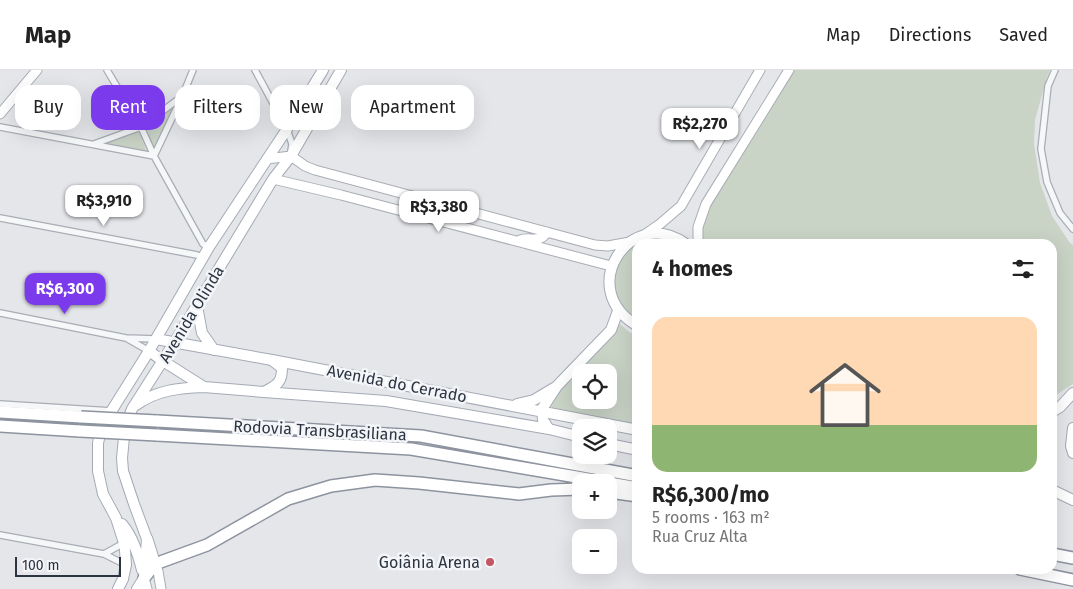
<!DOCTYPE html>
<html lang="en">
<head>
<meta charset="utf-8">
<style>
  body { margin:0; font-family:"Fira Sans",sans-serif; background:#f6f6f6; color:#222; height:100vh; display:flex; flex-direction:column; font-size:19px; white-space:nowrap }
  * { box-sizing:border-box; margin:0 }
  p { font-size:16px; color:#767676 }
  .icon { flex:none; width:28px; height:28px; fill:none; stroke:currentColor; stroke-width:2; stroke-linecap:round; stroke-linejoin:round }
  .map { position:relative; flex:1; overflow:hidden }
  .drawer { position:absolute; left:632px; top:169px; width:425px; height:335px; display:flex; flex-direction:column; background:#fff; border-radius:15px; box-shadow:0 5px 20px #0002 }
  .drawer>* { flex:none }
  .hud { position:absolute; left:15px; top:15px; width:475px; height:45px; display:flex; gap:10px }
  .fabs { position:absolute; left:572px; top:294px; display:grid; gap:10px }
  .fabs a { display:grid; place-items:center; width:45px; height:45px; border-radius:10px; background:#fff; box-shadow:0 5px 20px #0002; font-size:25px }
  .scale { position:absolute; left:15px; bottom:12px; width:106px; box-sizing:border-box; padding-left:5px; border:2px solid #2d3441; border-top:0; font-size:14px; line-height:18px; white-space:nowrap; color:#2d3441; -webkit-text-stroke:4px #f3f5f8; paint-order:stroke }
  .price { position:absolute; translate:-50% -42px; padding:0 11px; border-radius:10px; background:#fff; color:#222; font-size:16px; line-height:32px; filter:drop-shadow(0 1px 2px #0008) }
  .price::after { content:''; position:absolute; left:50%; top:30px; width:15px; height:11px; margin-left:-8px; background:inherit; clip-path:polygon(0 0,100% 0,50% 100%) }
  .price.on { background:#7c3aed; color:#fff }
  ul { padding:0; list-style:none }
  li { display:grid; align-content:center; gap:10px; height:265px; padding:0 20px }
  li+li { border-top:1px solid #e0e0e0 }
  li span { display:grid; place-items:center; height:155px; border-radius:15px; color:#555 }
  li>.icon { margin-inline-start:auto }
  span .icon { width:90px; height:90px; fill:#fffc; stroke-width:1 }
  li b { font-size:21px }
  h2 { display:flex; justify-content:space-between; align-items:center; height:60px; padding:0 20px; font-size:21px }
  .tag { padding:0 18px; border-radius:15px; background:#fff; box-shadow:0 5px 20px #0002; font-size:18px; line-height:45px }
  .tag.on { background:#7c3aed; color:#fff }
  header { display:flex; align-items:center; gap:30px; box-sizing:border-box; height:70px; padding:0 25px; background:#fff; border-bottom:1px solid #e0e0e0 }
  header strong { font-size:24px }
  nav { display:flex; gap:28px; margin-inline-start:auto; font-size:18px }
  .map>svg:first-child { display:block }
  .green { fill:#c9d3c6; fill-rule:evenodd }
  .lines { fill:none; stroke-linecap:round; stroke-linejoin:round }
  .street-casing { stroke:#a9adb4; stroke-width:8 }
  .secondary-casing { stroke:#a9adb4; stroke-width:11 }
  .primary-casing { stroke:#a4aab5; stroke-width:12 }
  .highway-casing { stroke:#8d939f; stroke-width:14 }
  .street { stroke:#f6f7f9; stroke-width:5.5 }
  .secondary { stroke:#fff; stroke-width:9 }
  .primary { stroke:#fff; stroke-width:10 }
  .highway { stroke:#fff; stroke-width:11 }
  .highway-bridge-casing { stroke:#8d939f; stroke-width:14; stroke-linecap:butt }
  .highway-bridge { stroke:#fff; stroke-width:11 }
  .poi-dot { fill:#c25663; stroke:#f3f5f8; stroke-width:2 }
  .labels { text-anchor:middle; stroke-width:5; stroke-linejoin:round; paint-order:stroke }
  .street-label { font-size:16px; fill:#2d3441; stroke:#f3f5f8 }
  .poi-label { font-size:16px; fill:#2d3441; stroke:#f3f5f8; text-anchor:end }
</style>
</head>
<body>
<header>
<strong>Map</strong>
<nav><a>Map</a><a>Directions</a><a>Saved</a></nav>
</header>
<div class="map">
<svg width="1073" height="519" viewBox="0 0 1073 519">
  <rect width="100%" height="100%" fill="#e4e6ea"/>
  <path class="green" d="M793 0H1050L1047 7 1035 50 1034 74 1040 113 1052 146 1070 173 1073 175V314L1056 325 1053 329 1052 174H702L701 159 705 142Z
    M177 33 154 82 143 58Z
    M139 61 147 83 104 74Z
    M650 168 665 169 678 174H638L637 252C630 248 622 243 617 234 605 212 614 185 635 173 640 170 646 170 650 168Z
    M620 254 629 262 637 265V357L553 340 551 335V329L613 265ZM581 302H609V330H581Z"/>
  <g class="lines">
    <g class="street-casing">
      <path id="street" d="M107 0 141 57 154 86 203 174 209 177
        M255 0 287 59 292 74 291 81
        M1055 0 1048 16 1041 79 1047 112 1060 143 1073 159
        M0 57 154 86 182 27 193 0
        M94 74 141 57 180 28
        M0 148 197 185 203 187
        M0 243 126 268 156 269
        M128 269 149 281
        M0 334 112 341
        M0 465 104 484 124 473
        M104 484 126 495"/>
    </g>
    <g class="secondary-casing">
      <path id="secondary" d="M0 44 37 0
        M267 89 291 86 305 96 315 100 595 175 608 176 630 172
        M273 109 341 125 611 196
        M644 165 660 154 681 136 760 0
        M520 170C531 166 540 174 547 162
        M698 174V157L706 134 789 0
        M148 469 158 501 161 519
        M144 508 147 519"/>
    </g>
    <g class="primary-casing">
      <path id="primary" d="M197 236 202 263 214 280
        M638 256C574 220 630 134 686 174
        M156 269 272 290 638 360
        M149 281 163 291 204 317 264 322 386 331 549 359 581 367
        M264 322C277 315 282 313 282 298L273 291
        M517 334 534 330 554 318
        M136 335C157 320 179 318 204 317
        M1052 342 1060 337 1073 323
        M1073 358 1071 376 1073 383
        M549 359 543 350 542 339 557 316 611 260 618 241
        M609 374 638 380
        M1052 420 1073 430
        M122 454C133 467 138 484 142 500
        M118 519 123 509 126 495 125 480 124 473 116 448 103 424 98 401V373L102 356 149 281 209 177 287 59 323 0
        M137 519 144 508 147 469 134 434 123 401 122 388 125 357 132 339 174 273 273 109 291 86 341 0"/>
    </g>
    <g class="highway-casing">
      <path id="highway" d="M0 342 81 347
        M157 351 421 366 638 406
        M0 356 80 361
        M157 365 411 379 606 412
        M609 413 638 418
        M609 422 638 426
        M1052 484 1073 488
        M1020 499 1073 510
        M144 508 155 494 207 475 288 429 331 416 375 410 419 413 519 424 551 420 581 419"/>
    </g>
    <use href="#street" class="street"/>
    <use href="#secondary" class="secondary"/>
    <use href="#primary" class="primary"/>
    <use href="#highway" class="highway"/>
    <g class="highway-bridge-casing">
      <path id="highway-bridge" d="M81 347 157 351
        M80 361 157 365"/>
    </g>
    <use href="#highway-bridge" class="highway-bridge"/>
  </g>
  <circle class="poi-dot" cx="490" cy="492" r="5"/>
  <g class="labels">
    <g class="street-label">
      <text transform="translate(191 244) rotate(-59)" y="6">Avenida Olinda</text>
      <text transform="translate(397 313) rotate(11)" y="6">Avenida do Cerrado</text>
      <text transform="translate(320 360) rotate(3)" y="6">Rodovia Transbrasiliana</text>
    </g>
    <g class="poi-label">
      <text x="480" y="498">Goiânia Arena</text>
    </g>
  </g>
</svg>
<div class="fabs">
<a><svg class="icon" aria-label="locate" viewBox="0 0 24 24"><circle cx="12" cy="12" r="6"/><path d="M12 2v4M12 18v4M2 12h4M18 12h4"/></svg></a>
<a><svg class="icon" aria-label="layers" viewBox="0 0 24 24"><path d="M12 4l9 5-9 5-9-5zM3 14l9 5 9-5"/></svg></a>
<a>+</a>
<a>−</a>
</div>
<div class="scale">100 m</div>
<b class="price" style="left:700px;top:80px">R$2,270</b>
<b class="price" style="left:104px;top:157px">R$3,910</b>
<b class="price" style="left:439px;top:163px">R$3,380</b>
<b class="price on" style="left:65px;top:245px">R$6,300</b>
<div class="hud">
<a class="tag">Buy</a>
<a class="tag on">Rent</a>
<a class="tag">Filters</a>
<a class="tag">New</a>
<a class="tag">Apartment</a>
</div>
<section class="drawer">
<h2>4 homes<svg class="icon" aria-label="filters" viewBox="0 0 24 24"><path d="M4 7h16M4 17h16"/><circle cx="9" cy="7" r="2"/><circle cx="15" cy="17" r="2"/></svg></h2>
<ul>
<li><span style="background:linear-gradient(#ffd9b3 70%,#8fb573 0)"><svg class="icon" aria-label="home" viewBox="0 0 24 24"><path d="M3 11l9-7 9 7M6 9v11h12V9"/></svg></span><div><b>R$6,300/mo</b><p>5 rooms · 163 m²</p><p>Rua Cruz Alta</p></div></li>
</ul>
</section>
</div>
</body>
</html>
